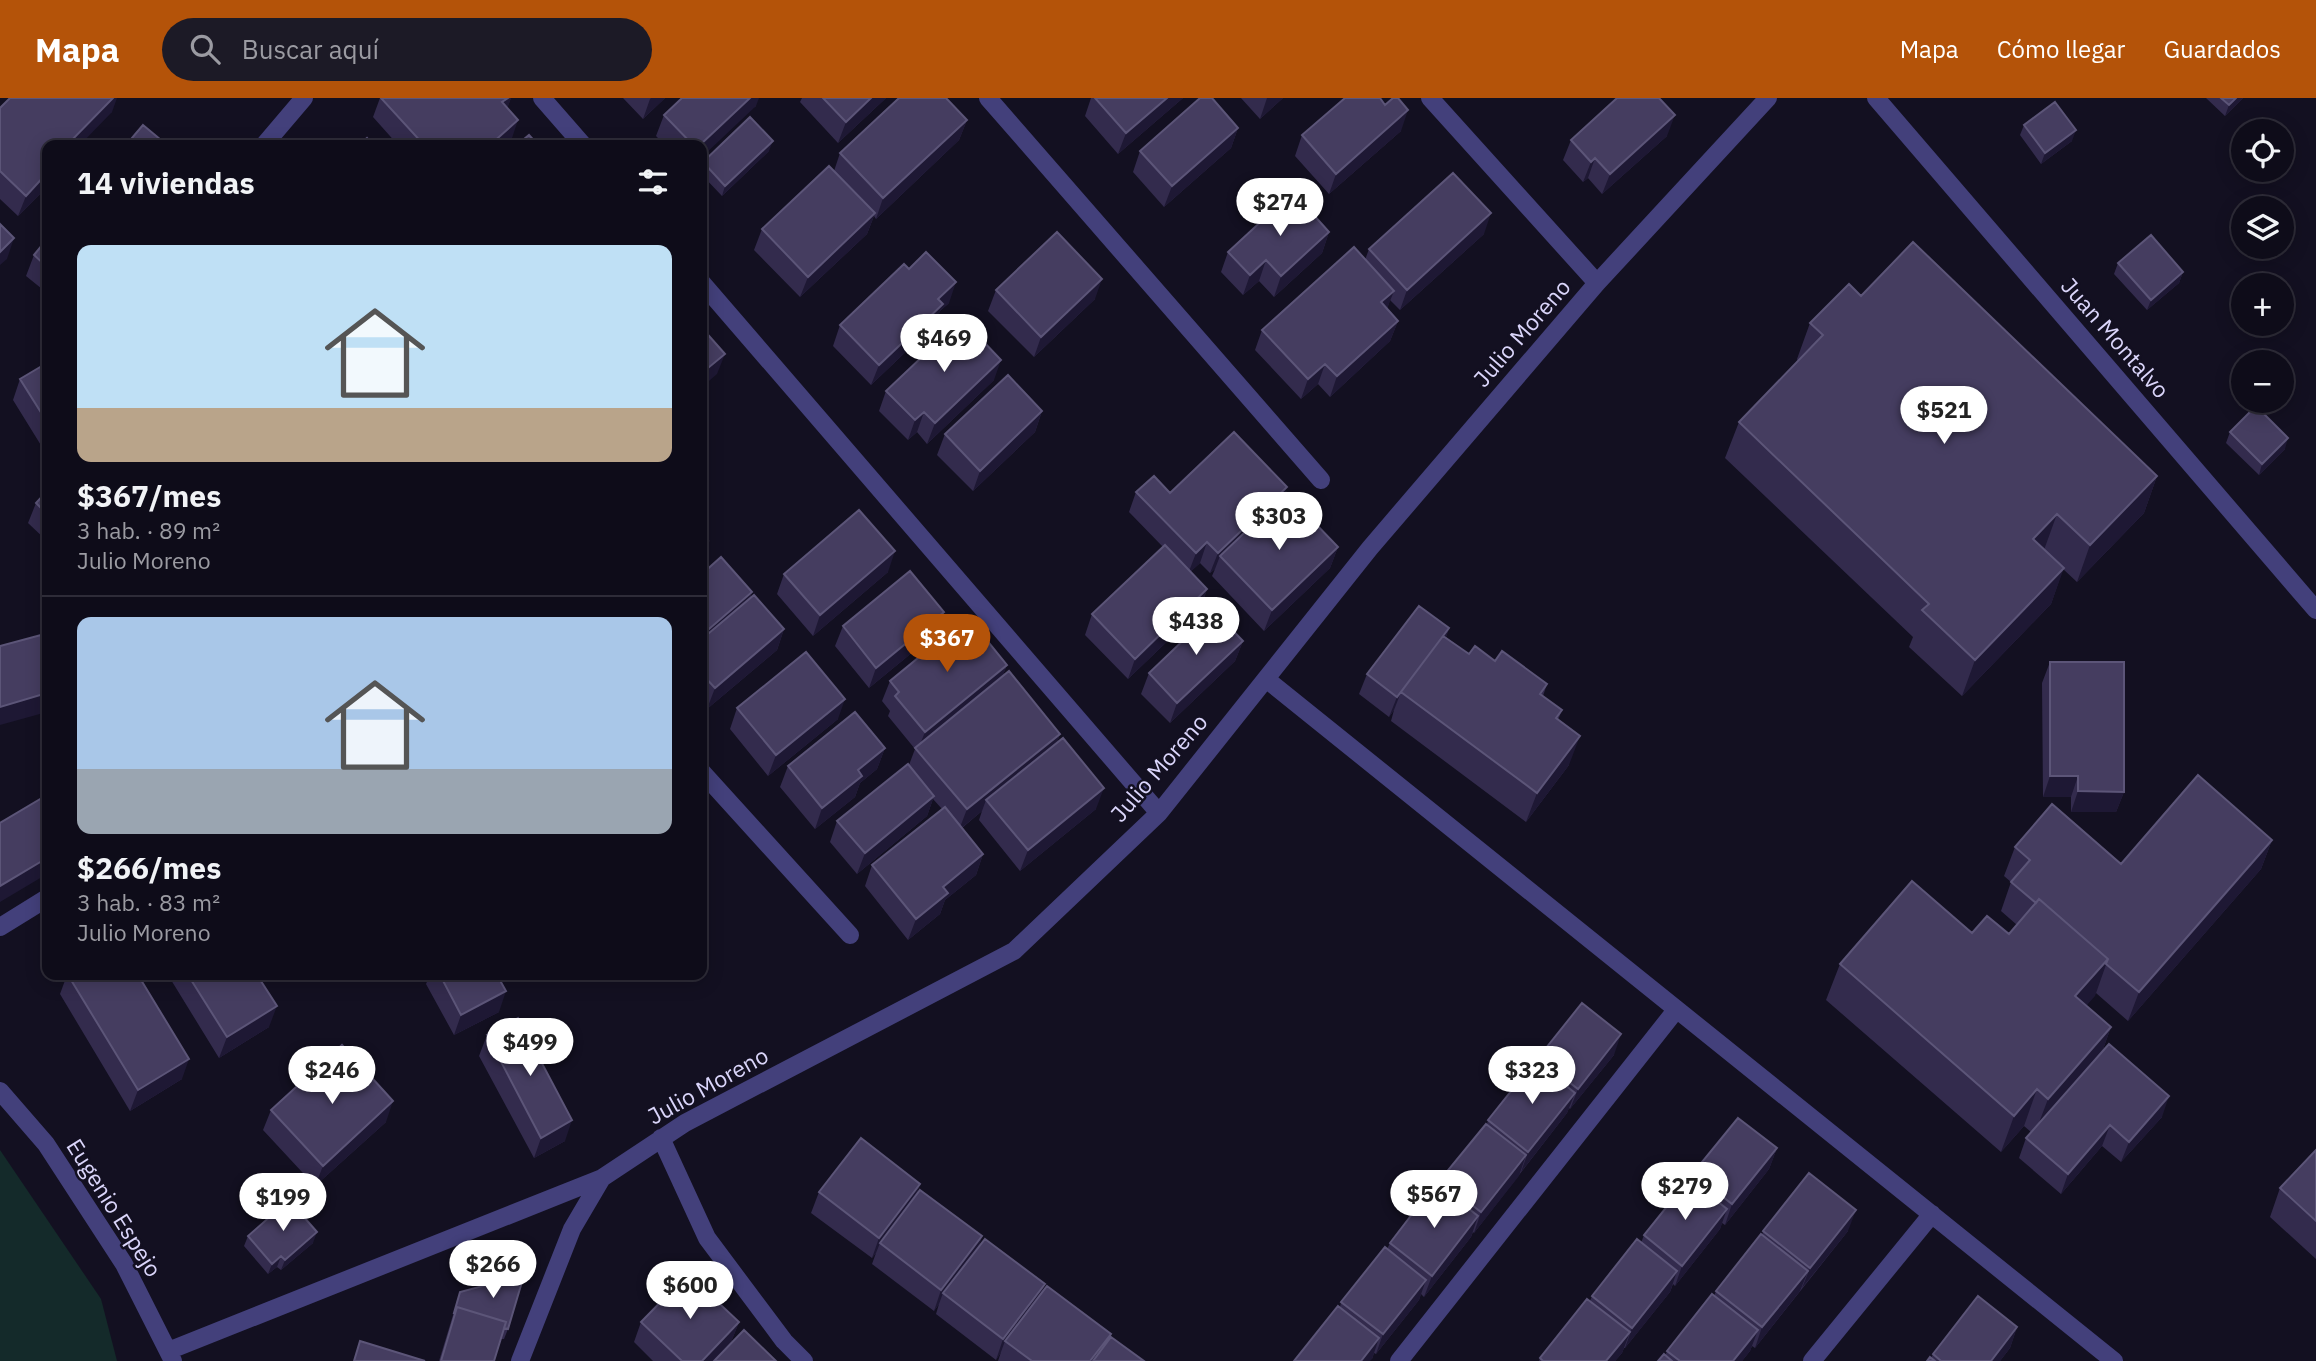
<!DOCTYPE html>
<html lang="es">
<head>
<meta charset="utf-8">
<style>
  body { margin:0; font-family:"IBM Plex Sans",sans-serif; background:#1c1a26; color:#f1f3f6; height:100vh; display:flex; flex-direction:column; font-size:26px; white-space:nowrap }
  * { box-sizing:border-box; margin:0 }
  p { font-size:23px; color:#9b9ba2 }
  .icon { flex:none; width:38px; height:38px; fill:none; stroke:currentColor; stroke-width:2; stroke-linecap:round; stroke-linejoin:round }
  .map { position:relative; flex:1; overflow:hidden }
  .sheet { position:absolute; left:42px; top:42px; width:665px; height:840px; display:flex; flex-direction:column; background:#0e0c19; border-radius:14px; box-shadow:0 4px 18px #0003,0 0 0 2px #2e2c38 }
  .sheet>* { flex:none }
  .tools { position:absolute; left:2231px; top:21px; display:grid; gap:14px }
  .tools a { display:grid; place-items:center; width:63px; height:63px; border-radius:50%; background:#0e0c19; box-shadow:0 4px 18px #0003,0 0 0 2px #2e2c38; font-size:35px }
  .price { position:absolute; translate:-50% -60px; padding:0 16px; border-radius:24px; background:#fff; color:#222; font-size:23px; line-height:46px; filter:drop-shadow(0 2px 4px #0008) }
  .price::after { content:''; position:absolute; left:50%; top:42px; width:21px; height:16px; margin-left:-10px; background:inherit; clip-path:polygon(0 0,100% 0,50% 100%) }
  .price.selected { background:#b45309; color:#fff }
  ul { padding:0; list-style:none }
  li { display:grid; align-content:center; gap:14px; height:371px; padding:0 35px }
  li+li { border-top:2px solid #2e2c38 }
  li span { display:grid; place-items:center; height:217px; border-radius:14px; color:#555 }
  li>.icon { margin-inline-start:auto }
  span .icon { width:126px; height:126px; fill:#fffc; stroke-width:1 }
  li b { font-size:30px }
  h2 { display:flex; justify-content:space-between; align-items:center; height:84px; padding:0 35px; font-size:30px }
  header { display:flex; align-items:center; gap:42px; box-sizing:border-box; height:98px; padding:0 35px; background:#b45309; color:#fff }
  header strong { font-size:33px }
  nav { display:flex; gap:38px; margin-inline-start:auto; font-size:24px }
  .search { width:490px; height:63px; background:#1c1a26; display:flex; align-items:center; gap:18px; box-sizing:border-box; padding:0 24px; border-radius:38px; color:#9b9ba2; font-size:26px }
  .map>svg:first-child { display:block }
  .green { fill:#142a2a }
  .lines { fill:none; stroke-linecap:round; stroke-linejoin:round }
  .service { stroke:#43407b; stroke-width:18 }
  .minor { stroke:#43407b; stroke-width:18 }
  .wall { fill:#332b4d }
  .shaded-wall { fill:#1e1834 }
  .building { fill:#453d60; stroke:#5c5578; stroke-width:2 }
  .labels { text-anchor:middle; stroke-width:5; stroke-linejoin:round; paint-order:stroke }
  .street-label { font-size:23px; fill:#dad5fa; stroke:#131021 }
</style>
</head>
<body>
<header>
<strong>Mapa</strong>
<div class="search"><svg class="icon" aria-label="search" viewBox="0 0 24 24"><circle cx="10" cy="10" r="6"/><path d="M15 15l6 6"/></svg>Buscar aquí</div>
<nav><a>Mapa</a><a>Cómo llegar</a><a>Guardados</a></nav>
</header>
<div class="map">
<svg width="2316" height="1263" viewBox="0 0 2316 1263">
  <rect width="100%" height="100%" fill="#131021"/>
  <path class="green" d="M0 1052 101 1201 117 1263H0Z"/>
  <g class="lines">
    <path class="service" d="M0 829 47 800"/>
    <path class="minor" d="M542 0 583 47
      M988 0 1321 382
      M1430 0 1597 185
      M1876 0 2316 512
      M264 47 304 0
      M702 185 1159 715
      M1266 581 2114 1263
      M702 674 850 837
      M0 993 46 1046 124 1166 173 1263
      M661 1040 707 1140 784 1243 804 1263
      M168 1253 602 1080
      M520 1263 572 1131 602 1080 685 1025 1014 853 1159 715 1370 450 1597 185 1768 0
      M1399 1263 1676 912
      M1812 1263 1932 1116"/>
  </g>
  <path class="wall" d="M380 0H511L507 10 511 43 506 47H398L373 19Z
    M623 0H665L643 21Z
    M802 0H886L838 45 800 4Z
    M1091 0H1183L1118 56 1085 18Z
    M1241 0H1283L1260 21Z
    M2206 0H2243L2225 18Z
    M1385 7 1401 33 1329 96 1295 58 1302 37Z
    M756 8 702 47H665L656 38 664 17Z
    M0 10 112 14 47 47 45 91 18 118 0 101Z
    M967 22 959 42 876 121 874 118 867 136 800 199 754 152 762 131 834 73 840 55Z
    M2024 27 2072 43 2041 66 2020 37Z
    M1238 30 1231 50 1164 109 1133 74 1140 53Z
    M1667 38 1602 96 1588 80 1583 84 1563 62 1571 42Z
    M769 53 722 98 702 77 703 64Z
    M1329 134 1322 155 1274 199 1259 183 1243 197 1221 174 1228 154Z
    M1484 136 1400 212 1390 202 1387 211 1398 223 1390 243 1330 299 1318 286 1301 301 1255 252 1262 232 1365 162 1369 151Z
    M47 141V195L26 178 34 157Z
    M2118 165 2183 174 2179 185 2147 212 2114 176Z
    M996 192 1095 201 1034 259 988 213Z
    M1861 198 2157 378 2144 415 2077 484 2063 471 2051 506 1962 598 1909 549 1913 539 1725 360 1739 324 1798 263 1797 261 1810 225Z
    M949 205 940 213 935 226 871 287 833 248 840 227Z
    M47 265V357L13 302 20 281Z
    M994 282 927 346 917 334 908 342 879 313 886 293Z
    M1042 313 1035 334 973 393 937 357 945 336Z
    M2230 334 2285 351 2259 377 2226 345Z
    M47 393V443L28 425 36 405Z
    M1136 394 1284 397 1338 449 1330 470 1264 533 1212 478 1215 471 1210 475 1200 465 1190 474 1207 491 1200 512 1128 581 1085 537 1092 516 1163 449 1129 414Z
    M888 474 813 538 777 496 784 476Z
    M702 476 752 494 750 500 784 531 777 552 707 611 702 605Z
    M944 514 936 535 869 590 835 548 843 528Z
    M1449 530 1446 539 1469 556 1495 563 1547 586 1543 598 1562 612 1558 622 1569 667 1526 724 1391 623 1394 612 1389 619 1359 596 1367 576Z
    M47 534V614L42 539 43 536Z
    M1243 543 1235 563 1170 625 1141 596 1149 575Z
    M2050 564 2124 694 2116 714H2071V699H2043L2042 585Z
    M1007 567 1002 579 1060 636 1057 644 1096 711 1020 773 979 722 982 713 962 730 983 756 976 777 945 802 940 816 908 842 865 788 872 767 942 711 933 701 927 718 857 776 830 744 837 723 909 667 915 651 888 618 890 613 882 603 890 583Z
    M737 610 838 621 768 678 730 631Z
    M885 650 877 671 860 685 855 699 815 731 780 689 788 668Z
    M2272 742 2261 771 2128 923 2096 895 2086 908 2111 929 2102 954 2162 1019 2121 1064 2102 1048 2061 1096 2019 1060 2026 1040 2031 1034 2024 1028 2001 1054 1826 902 1840 866 1972 835 2009 836 2017 827 2001 813 2011 784 2004 778 2015 749 2121 766Z
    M67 877H138L182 981 130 1013 60 896Z
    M168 877H257L269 929 219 960Z
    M378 877H395L383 884Z
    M430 877H497L499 914 454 937 426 886Z
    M487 937 565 1043 534 1060 479 958Z
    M1614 957 1570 1011 1569 1010 1567 1015 1474 1135 1473 1134 1471 1139 1424 1199 1421 1196 1419 1202 1376 1256 1374 1255 1372 1261 1340 1209 1341 1204 1387 1151 1390 1145 1439 1087 1440 1082 1487 1026 1488 1022 1537 964 1538 960Z
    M271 1012 386 1024 315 1088 263 1032Z
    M1777 1050 1769 1071 1725 1127 1722 1125 1720 1131 1675 1188 1673 1186 1670 1194 1625 1250H1624L1622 1255 1615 1263H1539L1540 1260 1590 1203 1592 1198 1641 1145 1644 1137 1690 1082 1693 1075Z
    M2316 1052V1161L2270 1119 2280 1090Z
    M920 1086 916 1097 982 1138 978 1150 1041 1197 1111 1236 1108 1244 1144 1263H998L1001 1254 996 1262 936 1216 939 1206 934 1213 872 1166 876 1155 872 1160 811 1115 819 1094Z
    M1763 1133H1848L1755 1250 1752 1248 1750 1253 1742 1263H1658L1665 1258 1667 1253 1714 1198 1716 1193 1762 1137Z
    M248 1138 313 1145 281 1172 277 1169 268 1176 244 1148Z
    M460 1194 508 1231 504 1241H501L494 1263H439Z
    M641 1224H739L731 1244 714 1263H653L634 1244Z
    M2017 1229 2010 1250 2000 1263H1927L1931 1260 1933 1256Z"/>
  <path class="shaded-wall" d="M113 0H117L112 14 80 47H67Z
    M508 0H511L505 17 502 4Z
    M651 0H665L643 21 650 1Z
    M750 0H759L756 8 702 59V47H700Z
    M871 0H886L838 45 846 24Z
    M1167 0H1183L1118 56 1126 35Z
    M1267 0H1283L1260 21Z
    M2236 0H2243L2225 18 2229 7Z
    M1408 12 1401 33 1329 96 1336 76Z
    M1675 17 1667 38 1602 96 1610 76Z
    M518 22 511 43 506 47H490Z
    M967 22 959 42 876 121 883 100Z
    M1238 30 1231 50 1164 109 1172 88Z
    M2076 32 2072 43 2041 66 2045 55Z
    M773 43 769 53 722 98 725 88Z
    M1595 60 1588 80 1583 84 1591 64Z
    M47 69V84L45 91 18 118 26 98Z
    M875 115 867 136 800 199 808 179Z
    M1491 115 1484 136 1400 212 1407 192Z
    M1329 134 1322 155 1274 199 1281 178Z
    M14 140 7 161 0 167V154Z
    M1266 162 1259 183 1243 197 1250 177Z
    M2183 174 2179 185 2147 212 2151 202Z
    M1102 181 1095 201 1034 259 1041 239Z
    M956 184 949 205 940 213 935 226 871 287 879 267 938 201Z
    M1394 193 1386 213 1381 204Z
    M1398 223 1390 243 1330 299 1337 278Z
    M725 256 717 276 702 289V275Z
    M1001 262 994 282 927 346 935 325Z
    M1325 266 1318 286 1301 301 1308 281Z
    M1042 313 1035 334 973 393 980 373Z
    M924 314 917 334 908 342 915 322Z
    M2288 340 2285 351 2259 377 2262 366Z
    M2157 378 2144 415 2077 484 2090 447Z
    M1287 389 1279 410 1220 458 1215 471 1210 475 1218 455Z
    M2057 416 2044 452 2033 441Z
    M708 443 702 460V448Z
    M1207 444 1200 465 1188 476 1196 455Z
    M1338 449 1330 470 1264 533 1272 512Z
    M895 453 888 474 813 538 820 517Z
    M2064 470 2051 506 1962 598 1975 562Z
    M1207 491 1200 512 1128 581 1135 561Z
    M752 494 744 515 702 551V537Z
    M944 514 936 535 869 590 876 570Z
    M1449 530 1442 551 1401 594 1394 612 1389 619 1397 599Z
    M784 531 777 552 707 611 715 590Z
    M1243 543 1235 563 1170 625 1177 605Z
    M1007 567 999 587 917 654 925 634Z
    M47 595V614L0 627V609Z
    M845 601 838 621 768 678 776 657Z
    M1060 636 1053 656 986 702 982 713 959 732 967 711Z
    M1580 638 1569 667 1526 724 1537 695Z
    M885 650 877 671 860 685 855 699 815 731 822 710 858 672Z
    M2050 678H2078L2071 699H2043Z
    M1104 690 1096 711 1020 773 1028 752Z
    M2078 693 2124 694 2116 714H2071Z
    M934 698 927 718 857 776 865 755Z
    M2272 742 2261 771 2128 923 2139 894Z
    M983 756 976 777 945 802 940 816 908 842 916 821 943 789Z
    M47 760V776L0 804V788Z
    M2108 861 2095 898 2062 935 2075 898Z
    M386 877H395L383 884Z
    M506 893 499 914 454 937 461 917Z
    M277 908 269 929 219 960 227 939Z
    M2111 929 2098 965 2034 1038 2048 1001Z
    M1621 936 1614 957 1570 1011 1578 991Z
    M189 961 182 981 130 1013 138 992Z
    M2037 991 2024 1028 2001 1054 2014 1018Z
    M1575 995 1567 1015 1521 1074 1528 1054Z
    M2169 998 2162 1019 2121 1064 2129 1044Z
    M393 1003 386 1024 315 1088 323 1068Z
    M572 1022 565 1043 534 1060 541 1040Z
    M2110 1027 2102 1048 2061 1096 2068 1076Z
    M1777 1050 1769 1071 1725 1127 1732 1106Z
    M1526 1057 1519 1078 1474 1135 1481 1114Z
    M920 1086 913 1107 880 1145 876 1155 872 1160 879 1140Z
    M1727 1111 1720 1131 1675 1188 1682 1168Z
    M1856 1112 1848 1133 1802 1190 1810 1170Z
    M1478 1118 1471 1139 1424 1199 1432 1178Z
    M317 1134 313 1145 281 1172 285 1162Z
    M982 1138 975 1159 943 1195 939 1206 934 1213 941 1192Z
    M281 1158 277 1169 268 1176 272 1166Z
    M1677 1173 1670 1194 1625 1250 1632 1230Z
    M1808 1173 1800 1193 1755 1250 1762 1229Z
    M1426 1182 1419 1202 1376 1256 1383 1236Z
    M1045 1186 1037 1206 1005 1243 1001 1254 996 1262 1003 1241Z
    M739 1224 731 1244 714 1263H702Z
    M2017 1229 2010 1250 2000 1263H1991Z
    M1758 1232 1750 1253 1742 1263H1733Z
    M1630 1234 1622 1255 1615 1263H1606Z
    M1111 1236 1103 1256 1098 1263H1090Z
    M1379 1240 1372 1261 1370 1263H1361Z"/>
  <path class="building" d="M10 0H113L67 47H47V75L26 98 0 73V10Z
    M381 0H508L502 4 518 22 490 47H424Z
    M682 0H750L700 47H693L664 17Z
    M823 0H871L846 24Z
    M899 0H946L967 22 883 100 840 55Z
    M1095 0H1167L1126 35Z
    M1200 0H1212L1238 30 1172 88 1140 53Z
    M1345 0H1380L1385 7 1393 0H1398L1408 12 1336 76 1302 37Z
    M1617 0H1659L1675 17 1610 76 1595 60 1591 64 1571 42Z
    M2221 0H2236L2229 7Z
    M2055 4 2076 32 2045 55 2024 27Z
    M750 19 773 43 725 88 703 64Z
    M143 27 167 47H126Z
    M529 37 538 47H517Z
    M367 40 373 47H359Z
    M829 68 875 115 808 179 762 131Z
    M1453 75 1491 115 1407 192 1369 151Z
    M1293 94 1329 134 1281 178 1266 162 1250 177 1228 154Z
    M0 126 14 140 0 154Z
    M1057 134 1102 181 1041 239 996 192Z
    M2151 137 2183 174 2151 202 2118 165Z
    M47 141V169L34 157Z
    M1913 144 2157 378 2090 447 2057 416 2033 441 2064 470 1975 562 1922 512 1929 506 1739 324 1823 237 1810 225 1849 186 1861 198Z
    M1354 149 1394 193 1381 204 1398 223 1337 278 1325 266 1308 281 1262 232Z
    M926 154 956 184 938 201 943 206 879 267 840 227 904 166 909 171Z
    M962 221 1001 262 935 325 924 314 915 322 886 293Z
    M702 230 725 256 702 275Z
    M47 265V324L20 281Z
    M1008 277 1042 313 980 373 945 336Z
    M2256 308 2288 340 2262 366 2230 334Z
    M1234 334 1287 389 1218 455 1207 444 1196 455 1136 394 1154 378 1170 395Z
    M47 393V416L36 405Z
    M1286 395 1338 449 1272 512 1220 458Z
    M859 412 895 453 820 517 784 476Z
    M702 436 708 443 702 448Z
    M1165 447 1207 491 1135 561 1092 516Z
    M721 459 752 494 702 537V476Z
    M910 473 944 514 876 570 843 528Z
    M754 497 784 531 715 590 702 576V541Z
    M1419 508 1449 530 1397 599 1367 576Z
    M1214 513 1243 543 1177 605 1149 575Z
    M968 519 1007 567 925 634 895 598 899 594 890 583Z
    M47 534V550L43 536Z
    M41 537 47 558V595L0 609V548Z
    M1443 538 1469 556 1475 548 1495 563 1502 553 1547 586 1540 596 1562 612 1556 620 1580 638 1537 695 1401 594Z
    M806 554 845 601 776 657 737 610Z
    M2050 564H2124V694L2078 693V678H2050Z
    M1009 573 1060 636 967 711 915 650Z
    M855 614 885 650 858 672 862 678 822 710 788 668Z
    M1063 640 1104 690 1028 752 986 702Z
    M908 666 934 698 865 755 837 723Z
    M2198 677 2272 742 2139 894 2106 866 2108 861 2039 801 2036 805 2011 784 2030 762 2015 749 2052 706 2121 766Z
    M47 697V760L0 788V725Z
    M945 709 983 756 943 789 948 795 916 821 872 767Z
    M1912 783 1972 835 1987 818 2009 836 2039 801 2108 861 2075 898 2111 929 2048 1001 2037 991 2014 1018 1840 866Z
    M68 877H138L189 961 138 992Z
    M188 877H257L277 908 227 939Z
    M440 877H497L506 893 461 917Z
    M1582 905 1621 936 1578 991 1538 960Z
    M518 920 572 1022 541 1040 487 937Z
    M2109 946 2169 998 2129 1044 2110 1027 2068 1076 2026 1040Z
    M342 947 393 1003 323 1068 271 1012Z
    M1535 963 1575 995 1528 1054 1488 1022Z
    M1738 1020 1777 1050 1732 1106 1693 1075Z
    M1486 1026 1526 1057 1481 1114 1440 1082Z
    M861 1040 920 1086 879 1140 819 1094Z
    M2316 1052V1123L2280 1090Z
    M1809 1075 1856 1112 1810 1170 1763 1133Z
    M1689 1081 1727 1111 1682 1168 1644 1137Z
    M1436 1085 1478 1118 1432 1178 1390 1145Z
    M920 1092 982 1138 941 1192 880 1145Z
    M289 1102 317 1134 285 1162 281 1158 272 1166 248 1138Z
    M1761 1136 1808 1173 1762 1229 1716 1193Z
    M985 1141 1045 1186 1003 1241 943 1195Z
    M1637 1141 1677 1173 1632 1230 1592 1198Z
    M1385 1149 1426 1182 1383 1236 1341 1204Z
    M688 1176 739 1224 702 1263H682L641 1224Z
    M524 1177 508 1231 504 1230 506 1224 457 1209 455 1215H454L460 1194Z
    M1047 1188 1111 1236 1090 1263H1032L1005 1243Z
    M1712 1196 1758 1232 1733 1263H1680L1667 1253Z
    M1978 1198 2017 1229 1991 1263H1941L1933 1256Z
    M1587 1201 1630 1234 1606 1263H1543L1540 1260Z
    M1338 1208 1379 1240 1361 1263H1294Z
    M457 1209 506 1224 494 1263H441Z
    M744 1232 776 1263H714Z
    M1111 1239 1144 1263H1093Z
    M360 1243 425 1263H354Z
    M1664 1256 1672 1263H1658Z
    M1930 1259 1935 1263H1927Z"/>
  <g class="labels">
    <g class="street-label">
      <text transform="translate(1522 235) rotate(-49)" y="8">Julio Moreno</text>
      <text transform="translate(2115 240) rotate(49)" y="8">Juan Montalvo</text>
      <text transform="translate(1159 670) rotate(-49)" y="8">Julio Moreno</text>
      <text transform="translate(708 988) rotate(-29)" y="8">Julio Moreno</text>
      <text transform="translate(114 1110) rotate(58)" y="8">Eugenio Espejo</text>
    </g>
  </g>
</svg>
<div class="tools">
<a><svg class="icon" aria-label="locate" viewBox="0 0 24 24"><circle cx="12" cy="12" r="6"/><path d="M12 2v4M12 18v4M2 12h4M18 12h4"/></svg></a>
<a><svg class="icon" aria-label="layers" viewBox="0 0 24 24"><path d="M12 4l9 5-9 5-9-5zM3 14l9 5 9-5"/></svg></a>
<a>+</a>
<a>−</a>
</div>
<b class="price" style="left:1280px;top:140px">$274</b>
<b class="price" style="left:944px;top:276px">$469</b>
<b class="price" style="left:1944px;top:348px">$521</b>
<b class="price" style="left:1279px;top:454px">$303</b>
<b class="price" style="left:1196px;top:559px">$438</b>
<b class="price selected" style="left:947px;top:576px">$367</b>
<b class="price" style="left:530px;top:980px">$499</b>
<b class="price" style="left:332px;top:1008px">$246</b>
<b class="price" style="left:1532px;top:1008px">$323</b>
<b class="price" style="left:1685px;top:1124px">$279</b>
<b class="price" style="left:1434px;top:1132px">$567</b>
<b class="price" style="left:283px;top:1135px">$199</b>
<b class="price" style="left:493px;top:1202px">$266</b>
<b class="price" style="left:690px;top:1223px">$600</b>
<section class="sheet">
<h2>14 viviendas<svg class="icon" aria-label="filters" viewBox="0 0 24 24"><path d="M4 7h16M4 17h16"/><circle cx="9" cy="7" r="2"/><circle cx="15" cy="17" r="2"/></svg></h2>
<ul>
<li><span style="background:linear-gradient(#bfe0f5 75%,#b9a48a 0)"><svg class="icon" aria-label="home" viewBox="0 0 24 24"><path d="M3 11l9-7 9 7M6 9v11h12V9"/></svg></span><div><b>$367/mes</b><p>3 hab. · 89 m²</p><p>Julio Moreno</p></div></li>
<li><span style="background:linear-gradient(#a9c7e8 70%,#9aa5b1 0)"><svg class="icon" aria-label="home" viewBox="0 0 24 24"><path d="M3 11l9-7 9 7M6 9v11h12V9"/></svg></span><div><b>$266/mes</b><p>3 hab. · 83 m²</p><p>Julio Moreno</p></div></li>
</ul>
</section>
</div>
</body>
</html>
